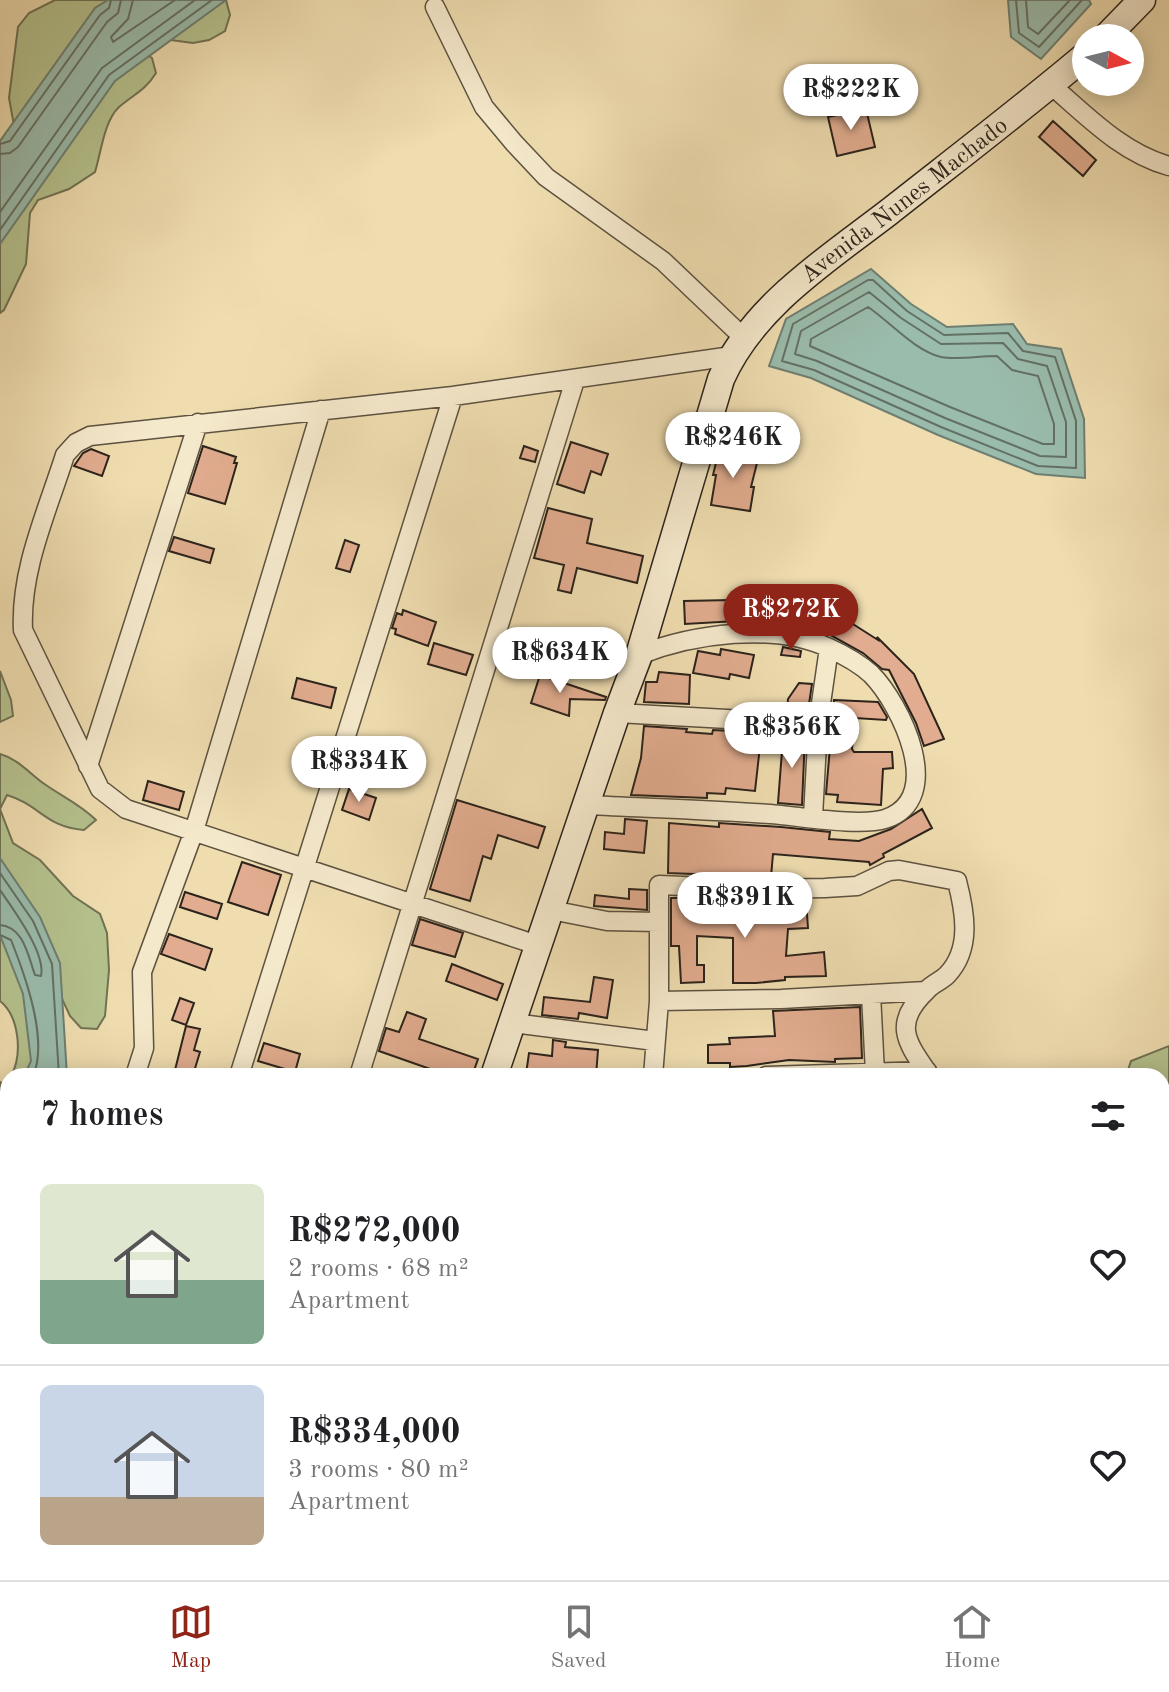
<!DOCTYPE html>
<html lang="en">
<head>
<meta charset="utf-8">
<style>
  body { margin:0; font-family:"Old Standard TT",serif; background:#f6f6f6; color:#202124; height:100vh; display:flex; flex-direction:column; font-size:30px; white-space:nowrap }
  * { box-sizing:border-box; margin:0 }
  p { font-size:26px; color:#757577 }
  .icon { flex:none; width:44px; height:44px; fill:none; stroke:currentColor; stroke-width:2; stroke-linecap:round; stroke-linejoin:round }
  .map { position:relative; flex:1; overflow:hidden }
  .sheet { position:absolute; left:0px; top:1068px; width:1170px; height:512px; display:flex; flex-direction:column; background:#fff; border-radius:24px 24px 0 0; box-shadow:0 4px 20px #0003 }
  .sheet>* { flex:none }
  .needle { width:52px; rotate:97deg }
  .controls { position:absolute; left:1072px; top:24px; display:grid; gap:16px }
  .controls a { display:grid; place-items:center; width:72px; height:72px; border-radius:50%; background:#fff; box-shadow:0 4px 20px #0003; font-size:40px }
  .price { position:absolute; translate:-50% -68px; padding:0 18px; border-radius:28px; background:#fff; color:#222; font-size:26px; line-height:52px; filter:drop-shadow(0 2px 4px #0008) }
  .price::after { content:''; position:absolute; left:50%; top:48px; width:24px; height:18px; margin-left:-12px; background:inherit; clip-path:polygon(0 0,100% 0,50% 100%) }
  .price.active { background:#8f2418; color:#fff }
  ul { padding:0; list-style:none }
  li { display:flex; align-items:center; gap:24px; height:200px; padding:0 40px }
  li+li { border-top:2px solid #e0e0e0 }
  li span { display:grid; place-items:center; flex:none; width:224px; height:160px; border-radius:12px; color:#555 }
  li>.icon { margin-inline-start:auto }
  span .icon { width:96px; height:96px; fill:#fffc; stroke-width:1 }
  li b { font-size:34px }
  h2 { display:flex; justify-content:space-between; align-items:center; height:96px; padding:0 40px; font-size:34px }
  .dock { display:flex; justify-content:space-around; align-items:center; height:112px; border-top:2px solid #e0e0e0; background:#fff; font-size:22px; color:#757577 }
  .dock a { display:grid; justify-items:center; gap:4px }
  .dock .active { color:#8f2418 }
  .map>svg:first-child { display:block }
  .green { fill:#b5c28e; stroke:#707254; stroke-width:2 }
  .water { fill:#9abcac; stroke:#6e7f72; stroke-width:2 }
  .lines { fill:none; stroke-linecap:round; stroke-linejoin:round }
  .shore { stroke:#637064; stroke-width:2 }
  .building { fill:#e1ac8f; stroke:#2c231b; stroke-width:2 }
  .street-casing { stroke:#5d5240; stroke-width:21 }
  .secondary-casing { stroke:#2c231b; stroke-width:29 }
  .street { stroke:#f5e9cc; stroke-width:18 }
  .secondary { stroke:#f5e9cc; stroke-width:26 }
  .labels { text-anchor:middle; stroke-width:7; stroke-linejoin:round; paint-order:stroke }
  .street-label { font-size:24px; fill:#2c231b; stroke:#f5e9cc }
</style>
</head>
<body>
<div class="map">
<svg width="1169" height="1580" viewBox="0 0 1169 1580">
  <rect width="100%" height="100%" fill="#efddb0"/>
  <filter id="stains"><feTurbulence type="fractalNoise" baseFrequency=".0025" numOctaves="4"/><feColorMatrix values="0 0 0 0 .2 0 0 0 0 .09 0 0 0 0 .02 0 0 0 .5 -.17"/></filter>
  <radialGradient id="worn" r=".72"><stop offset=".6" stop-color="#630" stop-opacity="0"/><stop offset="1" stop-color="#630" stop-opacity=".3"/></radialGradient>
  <path class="green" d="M55 0H226L230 15 225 31 209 40 193 43 163 39 139 49 152 58 156 73C145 91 134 94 119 107 104 121 101 153 95 172L69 189 38 200 30 213 26 264 4 310 0 313V161L15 131 9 98 18 27 29 13Z
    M0 671 11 700 13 716 0 722Z
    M0 754C18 759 28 772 43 783 61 796 80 804 96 820L84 830C45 827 40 805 7 795L0 809Z
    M0 809 13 843 40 860 73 896 100 914 107 933 109 970 105 1016 97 1029 81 1028 70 1016 0 867Z
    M0 918 14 952 43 1076H11C23 1054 19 1016 0 1001Z
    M1169 1046V1201L1162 1191V1076H1126L1131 1061Z
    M8 1081V1237L0 1240V1082L5 1085Z"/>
  <path class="water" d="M108 0H226L115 81 0 244V141L95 8Z
    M1008 0H1089L1091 4 1041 59 1011 37Z
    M871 269 911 304 947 327 1013 324 1027 344 1061 349 1084 419 1085 478 1036 474 938 435 811 378 769 366 786 319Z
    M0 858 40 917 60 963 67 1076H24L31 1061 23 994 0 935Z
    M8 1112V1174L0 1183V1121Z"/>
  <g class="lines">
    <path class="shore" d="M133 0 128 19 111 37 113 42 175 0
      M1016 0 1019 33 1039 47 1082 0
      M1026 0 1028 27 1038 34 1070 0
      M0 144 10 141 100 15 109 8 111 0
      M0 154 10 153 18 147 107 22 118 13 121 0
      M0 212 102 68 195 0
      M0 230 109 75 212 0
      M868 280H873L907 311 944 335 1008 333 1023 351 1055 357 1076 421V468L1038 466 941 427 814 370 782 361 793 324Z
      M869 292 901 318 941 344 1003 343 1018 359 1047 366 1066 422V457L1040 456 945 418 817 361 795 354 801 331Z
      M868 307C889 321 915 351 941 357 958 360 979 356 997 356L1012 370 1038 376 1054 424V444H1043L950 407 810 346 811 339Z
      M0 873 33 921 52 964 59 1076
      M0 890C13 909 46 953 41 976L35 975C28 956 24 927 0 925
      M0 935 11 940C25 975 49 1040 33 1076"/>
  </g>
  <path class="building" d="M866 109 875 147 837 156 828 117Z
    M1053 121 1096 160 1083 176 1039 137Z
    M760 423 778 429 773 444 757 439Z
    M571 442 608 454 601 475 591 471 584 493 557 484Z
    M721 442 735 446 732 457 757 463 751 487H754L750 511 711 505 716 475H713Z
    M203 446 236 457 234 463H237L225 504 188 493Z
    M524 446 538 451 535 462 520 458Z
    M91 449 109 456 102 476 74 466 83 453Z
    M548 508 592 519 587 543 643 556 637 583 577 568 571 593 558 590 564 565 534 558Z
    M174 537 214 549 210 563 169 551Z
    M345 540 359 545 350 572 336 568Z
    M765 599 811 605 806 628 755 620 685 624 684 601 732 600 764 604Z
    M403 610 436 622 428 646 395 634 396 629 392 628 397 613 402 615Z
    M845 619 878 640 877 637 914 674 944 739 924 746 916 723 889 670 882 669 863 653 832 636Z
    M434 643 473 655 466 675 428 664Z
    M783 647 801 651 800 657 781 655Z
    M721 649 754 655 749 678 730 674 729 679 693 673 698 651 720 655Z
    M659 672 690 675 689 704 644 702 646 682H657Z
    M540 675 606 697 605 700 570 699 569 716 531 703Z
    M297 678 336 688 331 708 292 698Z
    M799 683 812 684 808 711 787 710 788 699Z
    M834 700 878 702 887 717 886 720 855 718 852 749 854 752H892L893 768 883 769 881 805 837 802 838 795 826 794Z
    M644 726 687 729 686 732 712 734 713 730 733 731V734L761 737 755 791 726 788 725 794 707 793V798L631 795 641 758Z
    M787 734 805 735 802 805 778 803 783 738H786Z
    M148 781 184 792 179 810 143 800Z
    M349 789 376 798 369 820 342 810Z
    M457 800 545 827 538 848 498 835 491 859 483 856 470 901 430 889Z
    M922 809 932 828 883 854 884 857 870 865 869 862 773 854 771 877 668 873 669 823 719 827V823L781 827 830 832 829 839 859 841 891 829Z
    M625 819 647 821 644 853 604 849 605 832 624 834Z
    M242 862 281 875 268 915 228 902Z
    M629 889 647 890V910L594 906 595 895 629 899Z
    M185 892 222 904 217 919 180 907Z
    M671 898H688V906L726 908V905L748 906 750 901 806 900 808 928 788 929 786 956 824 952 826 976 785 977V980L756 983H733V938L697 936V965H704V982L681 983 679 946H671Z
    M420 919 463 933 455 957 412 945Z
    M169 934 212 949 205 970 161 954Z
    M452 964 503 984 497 1000 446 981Z
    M594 977 613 980 607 1018 579 1013 578 1019 542 1015 544 997 590 1002Z
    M180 998 194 1003 186 1025 172 1020Z
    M860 1007 862 1058 835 1059V1062L789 1060 747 1066 730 1067V1063H708V1045L730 1044 729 1038 775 1036 773 1011Z
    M407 1012 426 1019 419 1039 478 1059 472 1076H450L379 1051 386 1028 399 1032Z
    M186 1026 200 1029 194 1050 200 1052 193 1075 175 1070Z
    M553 1040 566 1042 565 1047 598 1050 596 1076 526 1074 529 1053 552 1056Z
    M264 1043 300 1054 295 1072 258 1061Z"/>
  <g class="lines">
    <g class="street-casing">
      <path id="street" d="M435 7 484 107 514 143 546 177 663 261 745 339
        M1051 85C1087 116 1122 153 1169 166
        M617 713 818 724
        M88 766 198 423
        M587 805C648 808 709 810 770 814 799 816 859 827 885 819 947 799 901 704 871 674 860 664 842 654 829 648 774 622 693 634 639 655
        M813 817 818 724 829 648
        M551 910 607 921 658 922
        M540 946 126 809 100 789 23 630C20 570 47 512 65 455L76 443 90 436 453 396 732 356
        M871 994 875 1073
        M659 1001 781 999 926 991
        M513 1023 655 1041
        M135 1076 144 1048 142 972 194 831 321 410
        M239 1076 453 396
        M359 1076 575 380
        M653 1076 659 1001V885L758 889 825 888 857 886 889 871 899 870 957 881C965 912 972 949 947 975 941 981 932 984 927 990 891 1024 907 1043 930 1076
        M766 1076 927 1071
        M1162 1281 1169 1279
        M1162 1313 1169 1318
        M1162 1520H1169
        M1011 1572V1580
        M53 1580V1572
        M170 1580 171 1572
        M289 1580V1572
        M657 1580 658 1572"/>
    </g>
    <g class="secondary-casing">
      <g id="secondary">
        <path d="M1105 38 1142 0"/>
        <path id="s1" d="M494 1076 617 713 639 655 721 379C753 306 828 259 889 212 955 160 1022 109 1086 55"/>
        <path d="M431 1580V1572"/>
      </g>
    </g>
    <use href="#street" class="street"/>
    <use href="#secondary" class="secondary"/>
  </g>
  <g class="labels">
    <g class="street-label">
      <text dy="8" stroke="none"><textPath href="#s1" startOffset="992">Avenida Nunes Machado</textPath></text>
    </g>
  </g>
  <rect width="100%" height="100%" filter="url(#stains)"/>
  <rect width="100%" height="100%" fill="url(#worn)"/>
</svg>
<div class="controls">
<a><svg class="needle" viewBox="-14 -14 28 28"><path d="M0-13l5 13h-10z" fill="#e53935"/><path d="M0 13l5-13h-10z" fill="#757577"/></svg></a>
</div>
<b class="price" style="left:851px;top:132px">R$222K</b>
<b class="price" style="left:733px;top:480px">R$246K</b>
<b class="price active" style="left:791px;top:652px">R$272K</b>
<b class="price" style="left:560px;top:695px">R$634K</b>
<b class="price" style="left:792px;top:770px">R$356K</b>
<b class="price" style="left:359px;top:804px">R$334K</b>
<b class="price" style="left:745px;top:940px">R$391K</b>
<section class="sheet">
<h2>7 homes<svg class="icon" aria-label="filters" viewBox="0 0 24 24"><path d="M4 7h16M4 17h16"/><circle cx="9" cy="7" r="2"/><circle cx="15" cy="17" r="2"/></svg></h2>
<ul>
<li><span style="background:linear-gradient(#dfe7d0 60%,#7fa58c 0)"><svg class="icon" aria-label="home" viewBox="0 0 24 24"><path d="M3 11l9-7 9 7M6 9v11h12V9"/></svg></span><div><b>R$272,000</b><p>2 rooms · 68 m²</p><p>Apartment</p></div><svg class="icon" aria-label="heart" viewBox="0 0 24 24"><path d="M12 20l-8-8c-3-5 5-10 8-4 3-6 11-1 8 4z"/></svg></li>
<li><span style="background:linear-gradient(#c9d6e8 70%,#b9a48a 0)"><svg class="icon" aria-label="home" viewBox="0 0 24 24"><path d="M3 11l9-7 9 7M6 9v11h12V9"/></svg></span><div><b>R$334,000</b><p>3 rooms · 80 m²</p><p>Apartment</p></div><svg class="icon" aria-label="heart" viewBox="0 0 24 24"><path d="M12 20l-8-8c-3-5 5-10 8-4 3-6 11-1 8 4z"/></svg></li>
</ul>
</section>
</div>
<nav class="dock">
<a class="active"><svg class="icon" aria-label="map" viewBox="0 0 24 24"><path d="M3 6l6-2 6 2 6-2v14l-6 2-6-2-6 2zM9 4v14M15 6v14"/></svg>Map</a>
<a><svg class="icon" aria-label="saved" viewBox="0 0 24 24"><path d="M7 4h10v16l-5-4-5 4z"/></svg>Saved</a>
<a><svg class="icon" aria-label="home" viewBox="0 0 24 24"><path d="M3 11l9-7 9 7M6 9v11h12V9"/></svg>Home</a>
</nav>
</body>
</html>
